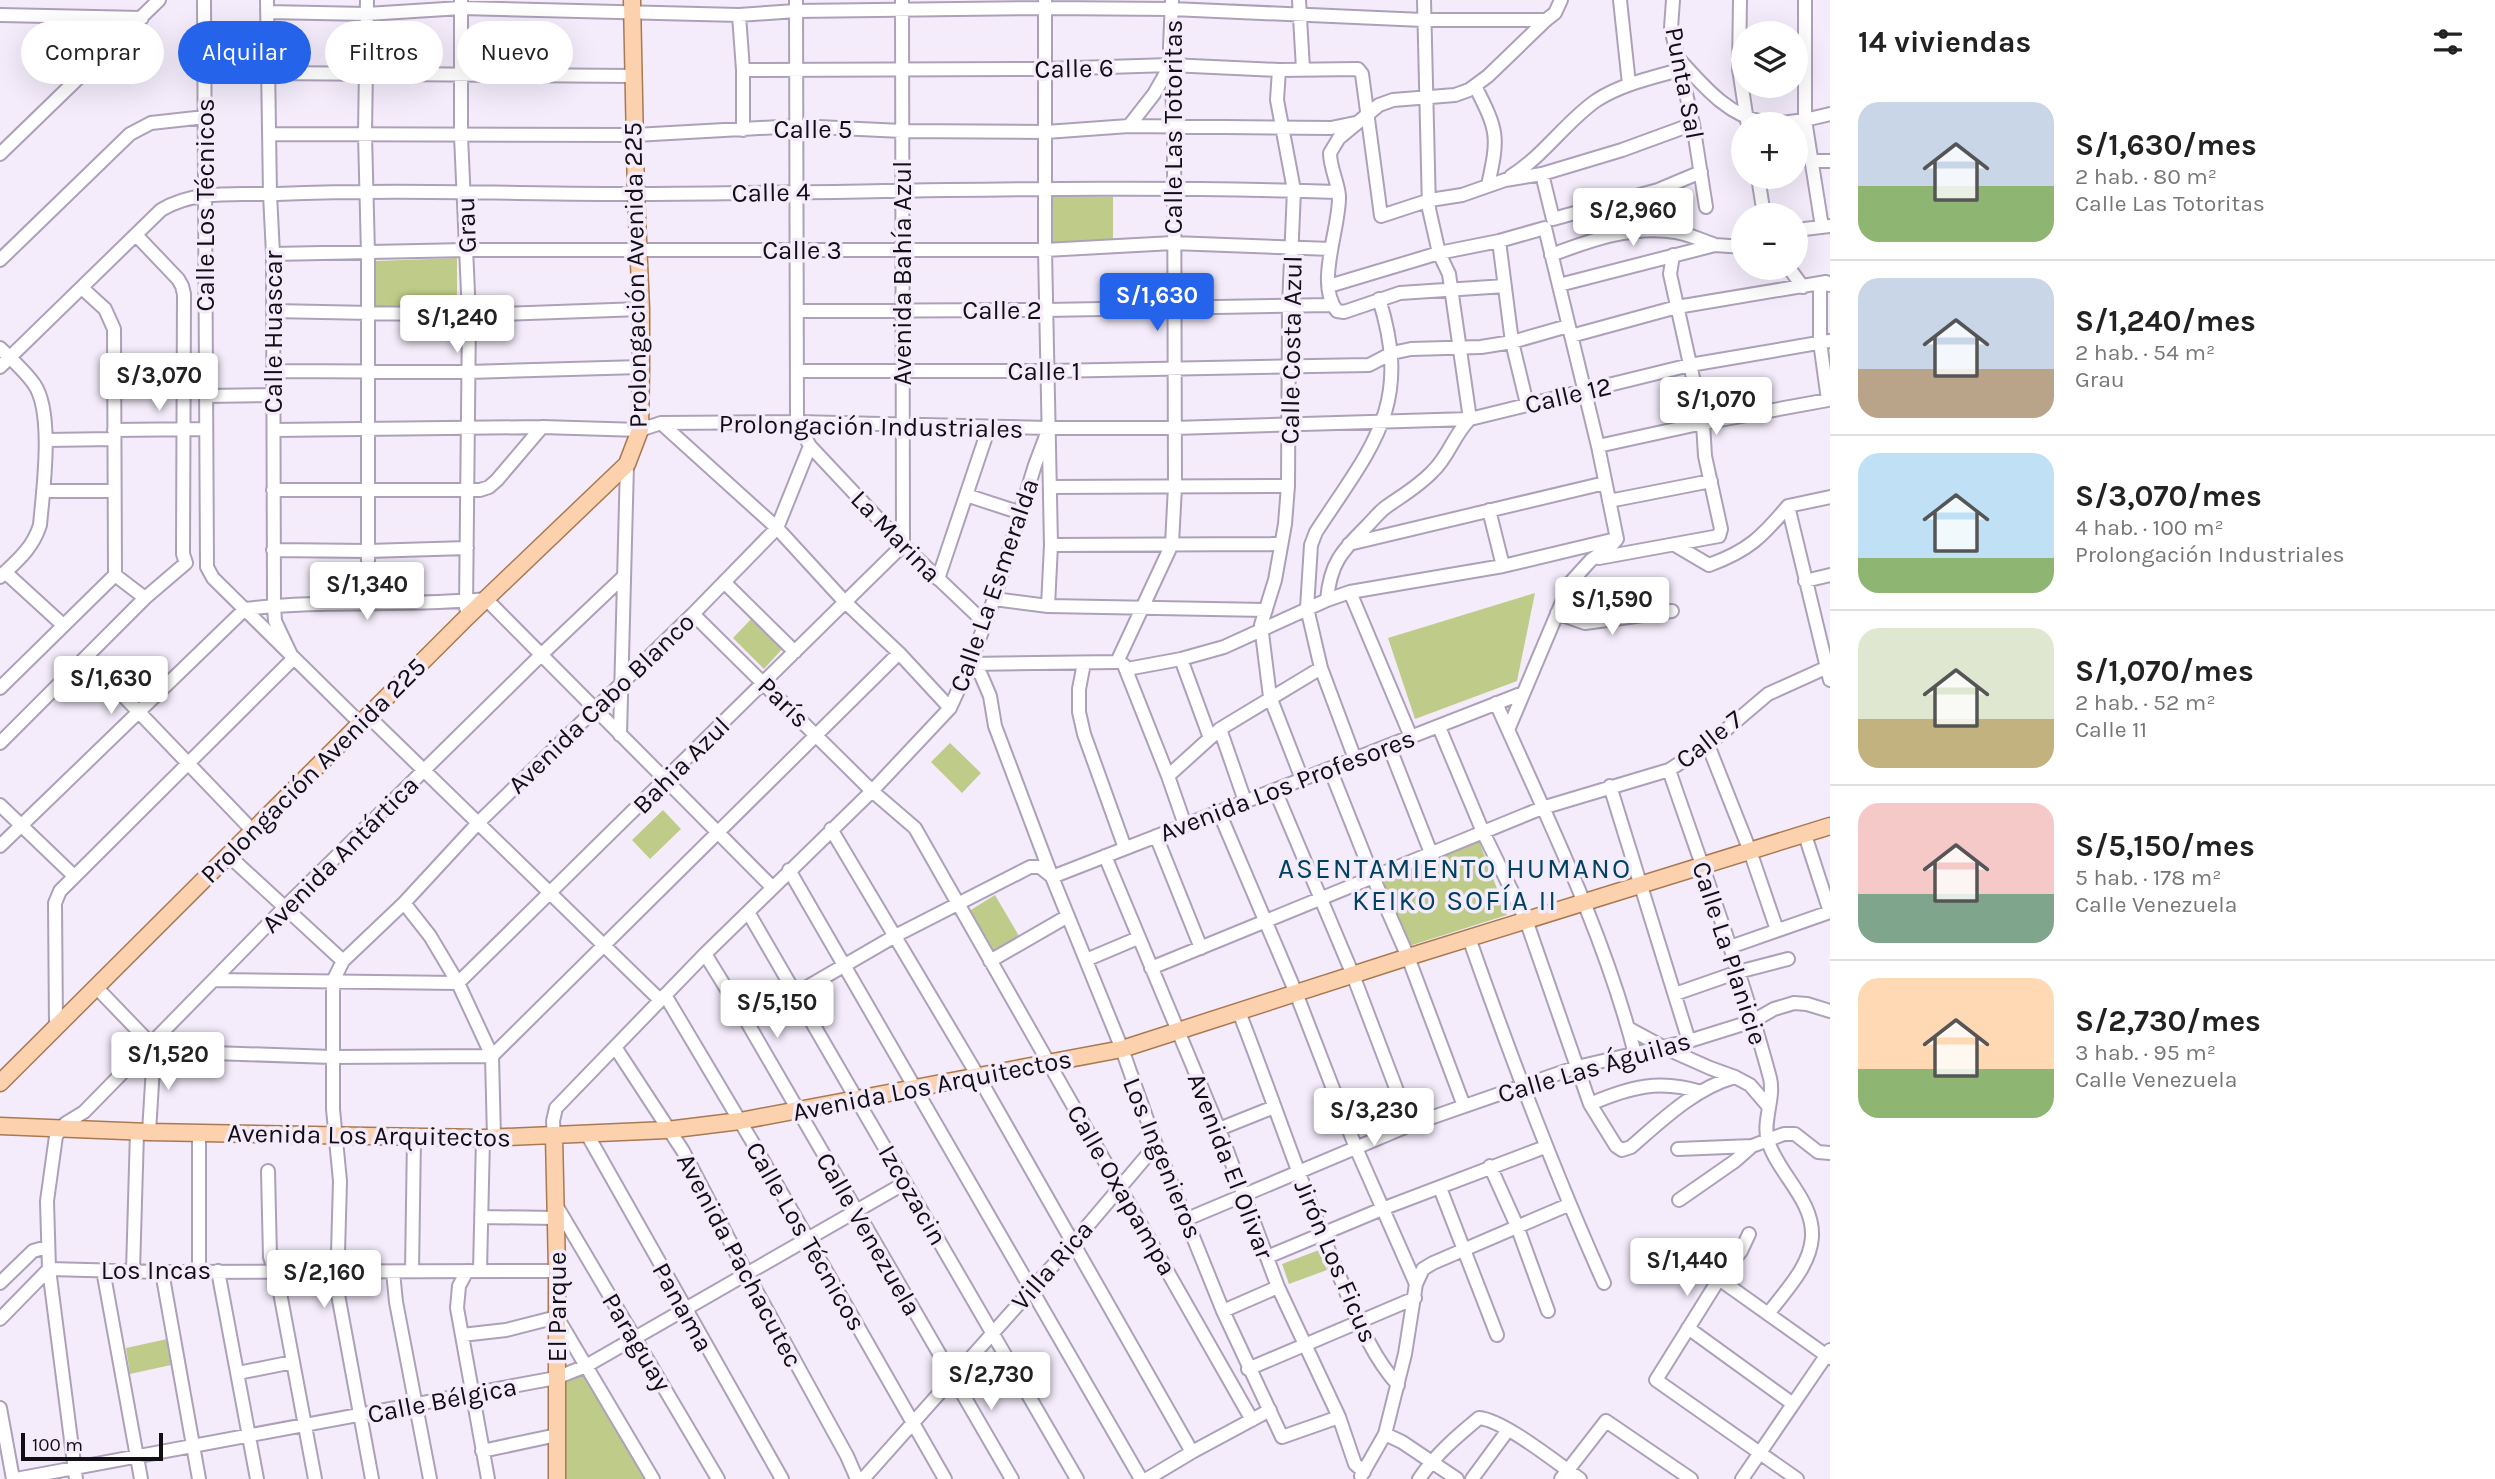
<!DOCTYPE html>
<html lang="es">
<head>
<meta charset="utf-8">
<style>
  body { margin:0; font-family:Karla,sans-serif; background:#f6f6f6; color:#222; height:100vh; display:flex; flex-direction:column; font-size:26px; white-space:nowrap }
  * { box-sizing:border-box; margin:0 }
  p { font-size:23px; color:#767676 }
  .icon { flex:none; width:38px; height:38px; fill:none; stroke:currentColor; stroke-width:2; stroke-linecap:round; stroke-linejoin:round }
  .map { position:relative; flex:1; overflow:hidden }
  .side { display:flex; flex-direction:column; background:#fff; width:665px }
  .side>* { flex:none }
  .top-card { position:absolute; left:21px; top:21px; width:665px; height:63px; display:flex; gap:14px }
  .controls { position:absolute; left:1731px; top:21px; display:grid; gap:14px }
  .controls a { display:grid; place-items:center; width:77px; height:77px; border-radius:50%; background:#fff; box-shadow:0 7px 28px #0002; font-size:35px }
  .scale { position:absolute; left:21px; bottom:18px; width:142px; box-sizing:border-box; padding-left:7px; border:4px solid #120e16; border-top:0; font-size:19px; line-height:24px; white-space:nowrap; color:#120e16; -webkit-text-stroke:5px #f4ecfb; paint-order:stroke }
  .price { position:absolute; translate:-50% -60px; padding:0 16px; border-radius:7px; background:#fff; color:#222; font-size:23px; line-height:46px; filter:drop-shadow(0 2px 4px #0008) }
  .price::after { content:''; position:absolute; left:50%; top:42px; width:21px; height:16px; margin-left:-10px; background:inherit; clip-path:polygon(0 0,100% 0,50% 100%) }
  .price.selected { background:#2563eb; color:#fff }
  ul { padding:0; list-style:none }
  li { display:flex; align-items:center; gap:21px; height:175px; padding:0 28px }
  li+li { border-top:2px solid #e0e0e0 }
  li span { display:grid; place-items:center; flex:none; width:196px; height:140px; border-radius:21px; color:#555 }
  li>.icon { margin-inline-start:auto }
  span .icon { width:84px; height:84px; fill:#fffc; stroke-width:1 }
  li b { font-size:30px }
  h2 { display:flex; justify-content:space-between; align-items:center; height:84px; padding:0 28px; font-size:30px }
  .pill { padding:0 24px; border-radius:32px; background:#fff; box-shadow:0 7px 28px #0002; font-size:24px; line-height:63px }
  .pill.selected { background:#2563eb; color:#fff }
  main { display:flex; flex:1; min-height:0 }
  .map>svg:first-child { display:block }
  .green { fill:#bfcc89 }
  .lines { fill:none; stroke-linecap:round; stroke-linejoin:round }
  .minor-casing { stroke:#ada1b9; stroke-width:16 }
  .major-casing { stroke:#a87a54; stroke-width:19 }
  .minor { stroke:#fff; stroke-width:12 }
  .major { stroke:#fbd2ad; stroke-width:16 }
  .labels { text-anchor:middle; stroke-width:7; stroke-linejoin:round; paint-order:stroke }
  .street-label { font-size:26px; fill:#120e16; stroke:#f4ecfb }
  .neighbourhood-label { font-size:28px; letter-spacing:2px; fill:#014162; stroke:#f4ecfb }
</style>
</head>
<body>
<main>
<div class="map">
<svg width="1830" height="1479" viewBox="0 0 1830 1479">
  <rect width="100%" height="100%" fill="#f4ecfb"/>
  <path class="green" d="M1053 196 1113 197V245L1051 246Z
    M457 258V306L376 308 375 261Z
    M1535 593 1517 681 1415 719 1388 638Z
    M753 617 784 647 764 669 733 638Z
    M950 743 981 773 962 793 931 762Z
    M663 810 681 829 650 859 632 840Z
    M1479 841 1507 915 1409 946 1381 878Z
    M995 895 1019 936 993 952 969 911Z
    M1319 1250 1327 1270 1289 1284 1282 1264Z
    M167 1339 171 1365 130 1374 126 1348Z
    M586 1371 648 1479H564L566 1380Z"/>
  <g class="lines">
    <g class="minor-casing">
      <path id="minor" d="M204 0 207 567 213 578 361 724
        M367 0 365 134 368 254V605
        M461 0V136L469 315 466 608
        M1045 0V250L1051 545 1048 606
        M1299 0 1303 69
        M1424 0 1429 209 1439 253 1449 274 1470 419
        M1620 0 1629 84
        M1673 0 1671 28 1693 124 1706 207
        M1740 0 1739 69 1747 121
        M1805 0V120L1822 227
        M267 12 367 14 461 8 739 15 796 11 1045 8 1172 9 1423 20H1546
        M0 15 142 18
        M739 15 743 70V130
        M1677 57C1701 83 1727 116 1764 122 1785 125 1810 119 1830 114
        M743 70 1045 69 1170 65 1279 70 1358 69 1362 74 1381 216 1430 200 1462 195 1505 180 1542 174 1622 150 1693 124
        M1279 70 1277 100 1294 190 1289 307 1288 486 1285 524 1275 580 1261 625 1270 697 1302 779
        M206 76 270 73 633 76
        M1475 86C1498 131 1499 136 1488 185
        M1129 126 1154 94 1170 66
        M271 134 635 135 797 126 902 131 1046 132 1129 126 1331 128 1355 123
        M0 154 159 0
        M1812 161H1830
        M1542 174 1553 219 1658 190 1701 172
        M1511 176C1545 155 1566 121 1597 100 1622 84 1651 78 1679 70
        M1758 177 1764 215
        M1796 230 1830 226
        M1499 241 1512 342 1527 404
        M273 254 467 250H1045L1173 243 1331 249
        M1551 255C1591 240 1632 225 1676 232 1688 234 1701 240 1713 244
        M0 260 130 134 151 123 205 117
        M1789 268 1803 287
        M1559 285 1715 245 1743 247
        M1329 286 1439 253 1499 241 1545 228 1598 446 1617 539 1610 547 1591 560 1570 583 1508 730
        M1505 286 1400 293 1344 312 1337 311C1315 284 1340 228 1339 196 1338 182 1330 168 1330 153L1339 138 1379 105 1393 100 1455 95 1469 90 1488 76 1546 20 1555 13 1561 0
        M273 311 469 315 641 309
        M798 311 1046 310 1331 305
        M1571 336 1677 307 1826 282
        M0 348C11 359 25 371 34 384 54 412 43 491 40 525 33 548 17 561 0 577
        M0 367 161 210C195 189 238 195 277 194 398 189 518 194 638 194 871 193 1105 184 1337 192
        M273 371 468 372 641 367
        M798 371H1049L1369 365 1392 353 1411 349 1481 347 1512 342 1568 326
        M206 396 273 395
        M661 423 777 528 844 601 899 653 950 708
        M114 430 205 429
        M274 430 542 427 640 430 661 423 797 422 1049 428H1174L1470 419 1690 365 1830 341
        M46 440 113 439
        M810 446 903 545 985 623
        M1598 446 1703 423 1828 400 1820 342V283L1830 285
        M1050 487 1288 486
        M273 490H480L489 487 497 480 542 427
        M43 491H114
        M966 495 1021 513
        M1609 501 1711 481
        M1788 506 1830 680
        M1788 506 1830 497
        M1489 510 1503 566
        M1349 544 1605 483
        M1051 545 1281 544
        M1675 545 1709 565C1748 551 1762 537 1788 506
        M273 550 368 551 467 548
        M1599 558 1719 536 1721 529 1705 456 1703 423 1670 274 1673 255
        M5 572 63 625
        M115 575 145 598
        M938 579 989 427
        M1805 581 1830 575
        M724 582 795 652
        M1350 592 1411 737
        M994 599 1048 606 1266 610
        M1327 600 1350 592 1503 566 1616 539
        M1557 613 1585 623 1672 611
        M693 614 872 791 915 828 1252 1420
        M87 658 252 830
        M1181 659 1210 738
        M1117 662 1172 544 1175 486 1174 127 1170 48 1172 0
        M1084 663 1079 689V712L1084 734 1125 848
        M970 664 981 675 990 696 995 726 1052 877 1122 1049 1156 1145 1223 1311 1282 1437 1339 1417
        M970 664 1117 662
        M1124 665 1168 776 1185 825
        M1127 669 1181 659 1224 647 1327 600C1330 563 1342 551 1367 526 1373 520 1379 512 1386 507 1403 495 1419 486 1433 471 1449 456 1454 434 1470 419
        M0 688 115 575 114 329 105 309 82 288
        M1496 703C1547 818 1604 932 1635 1054
        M368 716 660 1000
        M1439 727 1483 832 1526 920 1590 1104 1616 1146 1622 1150 1631 1147C1662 1120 1695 1088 1735 1077
        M1220 729 1245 801
        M620 735 627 464
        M0 743 145 598 186 563 183 554 184 294 182 286 178 279 136 235
        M1708 745 1750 851 1777 930
        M1389 746 1431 853
        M1355 759 1321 668 1307 608 1311 545 1316 532C1372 446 1413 406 1379 299
        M1330 769 1373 877 1408 957 1464 1106
        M1669 770C1704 872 1742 974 1770 1078 1775 1098 1762 1122 1768 1141 1778 1174 1814 1200 1812 1237 1810 1267 1785 1291 1768 1314
        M1168 776 1220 729 1321 668
        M1610 786 1689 1041
        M1275 790 1353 975 1410 1125
        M0 805 73 875
        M1219 812 1296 993 1356 1148 1416 1284
        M831 829 978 1076 1192 1452
        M1805 835 1830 912
        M1156 836 1201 948
        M0 846 245 609C324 599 406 607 486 599L772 887
        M228 855 343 961
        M1105 856 1219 1129 1278 1287 1339 1417 1355 1464 1364 1472
        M789 870 1141 1479
        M1052 877 1523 693
        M404 903 430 936 458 983 492 1056 494 1138
        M748 912 1077 1479
        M1469 938C1510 1055 1553 1170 1604 1283
        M1730 947 1830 912
        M705 954 747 1022 1012 1479
        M1086 960 1138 938
        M990 961 1068 916
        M1151 968 1542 808 1669 770 1708 745 1768 694 1830 666
        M214 980 458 983 903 545 902 0
        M96 987 150 1043 154 1051 332 1057 492 1056
        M1675 994 1738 972 1788 959
        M665 995 753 1143 945 1479
        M1239 1012C1273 1099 1302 1187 1338 1273 1355 1312 1369 1353 1398 1385
        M747 1022 895 936 1030 867H1040L1050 875
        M56 1026 55 903 60 891 293 659 275 621 274 606 273 254 270 194 267 0
        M1628 1028 1665 1048 1710 1068 1735 1077 1750 1085 1769 1107
        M615 1047 683 1151 747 1274 847 1456 857 1479
        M492 1056 899 653
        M1590 1104C1630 1087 1659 1079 1701 1092
        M1219 1129 1274 1107
        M149 1132 154 1051
        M587 1134 782 1479
        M554 1136 553 1121 556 1108 705 954 872 791 950 708 970 664 994 599 1035 465 1049 428
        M1678 1149 1752 1146 1784 1134H1795L1818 1152 1830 1153
        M1490 1166 1517 1226 1548 1311
        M268 1171 270 1257 278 1282 315 1479
        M1440 1188 1497 1335
        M1679 1200 1735 1161 1752 1146
        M556 1205 718 1479
        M481 1217 556 1218
        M1187 1219 1410 1125 1577 1067 1689 1041 1753 1021 1774 1009 1794 1003 1807 1004 1830 1011
        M1749 1234 1741 1251 1719 1279 1656 1380 1797 1479
        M1267 1257 1382 1209 1545 1147
        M103 1270 141 1479
        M133 1271 137 1132
        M199 1271V1133
        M218 1271 257 1479
        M412 1271 414 1137
        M467 1271 459 1286 457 1308 488 1479
        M480 1271 483 1138
        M162 1272 199 1479
        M393 1272 396 1302 430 1479
        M1719 1279 1830 1358
        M0 1283 33 1251 47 1247
        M1223 1311 1278 1287
        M0 1319 49 1269 162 1272 557 1271
        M1688 1328 1793 1404
        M462 1335 506 1330 557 1317 653 1479
        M1248 1369 1415 1298
        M238 1373 293 1362
        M0 1408 13 1479
        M482 1451 557 1435
        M1361 1476 1385 1434
        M16 1479 556 1378 586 1366 905 1183
        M76 1479 49 1269 47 1201 56 1136 66 1123 84 1112 285 907 542 654 622 578
        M372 1479 337 1289 340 1181 333 1109V981L343 961 404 903 478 823 693 614 777 528 810 446 797 422 796 0
        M863 1479 1073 1243 1156 1145
        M1147 1479 1192 1452 1270 1410
        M1419 1479C1436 1454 1456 1437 1479 1418 1504 1420 1558 1464 1580 1479
        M1457 1479 1402 1442 1385 1434 1405 1354 1416 1284 1423 1269 1433 1263 1568 1205
        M1472 1479 1508 1430
        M1561 1479 1606 1421 1691 1479
        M1742 1479 1830 1350"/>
    </g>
    <g class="major-casing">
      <path id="major" d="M0 1083 466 618 627 464 640 430 641 367V309L636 194 632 0
        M0 1126 149 1132 483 1138 667 1130 740 1121 1122 1049 1408 957 1830 826
        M554 1136 557 1271V1479"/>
    </g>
    <use href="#minor" class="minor"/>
    <use href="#major" class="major"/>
  </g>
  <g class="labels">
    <g class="street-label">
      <text transform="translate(1074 68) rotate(-1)" y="9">Calle 6</text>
      <text transform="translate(1685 83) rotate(79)" y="9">Punta Sal</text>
      <text transform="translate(1173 127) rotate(-90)" y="9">Calle Las Totoritas</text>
      <text x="813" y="138">Calle 5</text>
      <text transform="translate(771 192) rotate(-1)" y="9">Calle 4</text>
      <text transform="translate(205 205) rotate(-90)" y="9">Calle Los Técnicos</text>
      <text transform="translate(466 225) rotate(-92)" y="9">Grau</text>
      <text x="802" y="259">Calle 3</text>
      <text transform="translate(902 273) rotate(-90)" y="9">Avenida Bahía Azul</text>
      <text transform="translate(635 275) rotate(-91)" y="9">Prolongación Avenida 225</text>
      <text x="1002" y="319">Calle 2</text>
      <text transform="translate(273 332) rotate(-90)" y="9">Calle Huascar</text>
      <text transform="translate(1291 350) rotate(-89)" y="9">Calle Costa Azul</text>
      <text x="1044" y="380">Calle 1</text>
      <text transform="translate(1568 395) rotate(-13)" y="9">Calle 12</text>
      <text transform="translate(871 426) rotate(1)" y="9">Prolongación Industriales</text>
      <text transform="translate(896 536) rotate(46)" y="9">La Marina</text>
      <text transform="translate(994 585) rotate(-71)" y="9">Calle La Esmeralda</text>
      <text transform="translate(784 702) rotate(44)" y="9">París</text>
      <text transform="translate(601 703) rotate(-44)" y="9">Avenida Cabo Blanco</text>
      <text transform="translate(1709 739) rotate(-38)" y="9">Calle 7</text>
      <text transform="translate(681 765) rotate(-45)" y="9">Bahia Azul</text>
      <text transform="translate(313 770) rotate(-45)" y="9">Prolongación Avenida 225</text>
      <text transform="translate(1287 785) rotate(-21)" y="9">Avenida Los Profesores</text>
      <text transform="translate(340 854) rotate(-45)" y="9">Avenida Antártica</text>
      <text transform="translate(1730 953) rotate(72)" y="9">Calle La Planicie</text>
      <text transform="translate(1594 1067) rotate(-16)" y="9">Calle Las Águilas</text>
      <text transform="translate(932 1085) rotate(-11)" y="9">Avenida Los Arquitectos</text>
      <text transform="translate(369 1135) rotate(1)" y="9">Avenida Los Arquitectos</text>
      <text transform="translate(1163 1158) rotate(68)" y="9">Los Ingenieros</text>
      <text transform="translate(1231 1166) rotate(69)" y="9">Avenida El Olivar</text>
      <text transform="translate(1122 1190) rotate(60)" y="9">Calle Oxapampa</text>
      <text transform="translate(913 1195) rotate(60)" y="9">Izcozacin</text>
      <text transform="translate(869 1234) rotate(60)" y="9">Calle Venezuela</text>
      <text transform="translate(806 1236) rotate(60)" y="9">Calle Los Técnicos</text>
      <text transform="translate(740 1260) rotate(62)" y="9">Avenida Pachacutec</text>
      <text transform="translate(1336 1261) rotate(67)" y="9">Jirón Los Ficus</text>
      <text transform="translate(1052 1265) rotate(-49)" y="9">Villa Rica</text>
      <text x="156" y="1279">Los Incas</text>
      <text transform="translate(557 1307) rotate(-90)" y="9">El Parque</text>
      <text transform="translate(683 1307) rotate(61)" y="9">Panama</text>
      <text transform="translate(637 1342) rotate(59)" y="9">Paraguay</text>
      <text transform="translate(442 1400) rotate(-11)" y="9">Calle Bélgica</text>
    </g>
    <g class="neighbourhood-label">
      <text x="1455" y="878">ASENTAMIENTO HUMANO<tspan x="1455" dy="32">KEIKO SOFÍA II</tspan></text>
    </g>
  </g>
</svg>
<div class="controls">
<a><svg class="icon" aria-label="layers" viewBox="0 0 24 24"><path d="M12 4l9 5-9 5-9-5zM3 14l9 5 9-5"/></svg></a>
<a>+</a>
<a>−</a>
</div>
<div class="scale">100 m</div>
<b class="price" style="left:1633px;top:248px">S/2,960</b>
<b class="price selected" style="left:1157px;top:333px">S/1,630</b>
<b class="price" style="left:457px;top:355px">S/1,240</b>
<b class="price" style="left:159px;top:413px">S/3,070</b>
<b class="price" style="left:1716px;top:437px">S/1,070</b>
<b class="price" style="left:367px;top:622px">S/1,340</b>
<b class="price" style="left:1612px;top:637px">S/1,590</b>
<b class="price" style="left:111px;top:716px">S/1,630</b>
<b class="price" style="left:777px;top:1040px">S/5,150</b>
<b class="price" style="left:168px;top:1092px">S/1,520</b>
<b class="price" style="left:1374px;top:1148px">S/3,230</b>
<b class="price" style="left:1687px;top:1298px">S/1,440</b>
<b class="price" style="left:324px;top:1310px">S/2,160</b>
<b class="price" style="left:991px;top:1412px">S/2,730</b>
<div class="top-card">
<a class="pill">Comprar</a>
<a class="pill selected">Alquilar</a>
<a class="pill">Filtros</a>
<a class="pill">Nuevo</a>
</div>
</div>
<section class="side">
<h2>14 viviendas<svg class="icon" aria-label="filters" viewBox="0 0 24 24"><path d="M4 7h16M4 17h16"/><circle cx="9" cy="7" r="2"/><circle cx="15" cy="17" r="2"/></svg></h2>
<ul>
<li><span style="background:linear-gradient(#c9d6e8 60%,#8fb573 0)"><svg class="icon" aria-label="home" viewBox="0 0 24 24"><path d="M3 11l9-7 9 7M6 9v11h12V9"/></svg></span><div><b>S/1,630/mes</b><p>2 hab. · 80 m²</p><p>Calle Las Totoritas</p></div></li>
<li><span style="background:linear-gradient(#c9d6e8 65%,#b9a48a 0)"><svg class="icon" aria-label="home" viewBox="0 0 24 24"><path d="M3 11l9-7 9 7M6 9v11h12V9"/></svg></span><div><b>S/1,240/mes</b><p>2 hab. · 54 m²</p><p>Grau</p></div></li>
<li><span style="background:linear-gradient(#bfe0f5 75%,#8fb573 0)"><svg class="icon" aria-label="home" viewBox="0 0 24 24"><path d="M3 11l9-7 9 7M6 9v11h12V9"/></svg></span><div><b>S/3,070/mes</b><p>4 hab. · 100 m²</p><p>Prolongación Industriales</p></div></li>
<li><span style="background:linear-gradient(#dfe7d0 65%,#c2b280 0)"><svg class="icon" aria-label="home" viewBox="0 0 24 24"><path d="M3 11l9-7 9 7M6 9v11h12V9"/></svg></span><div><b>S/1,070/mes</b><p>2 hab. · 52 m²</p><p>Calle 11</p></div></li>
<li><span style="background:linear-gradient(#f6c9c9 65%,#7fa58c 0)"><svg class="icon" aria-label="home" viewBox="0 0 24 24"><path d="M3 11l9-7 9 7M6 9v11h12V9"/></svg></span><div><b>S/5,150/mes</b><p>5 hab. · 178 m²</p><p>Calle Venezuela</p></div></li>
<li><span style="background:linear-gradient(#ffd9b3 65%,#8fb573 0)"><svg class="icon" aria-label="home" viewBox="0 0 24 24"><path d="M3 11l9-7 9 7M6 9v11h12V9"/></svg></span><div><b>S/2,730/mes</b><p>3 hab. · 95 m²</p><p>Calle Venezuela</p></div></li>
</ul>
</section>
</main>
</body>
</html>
